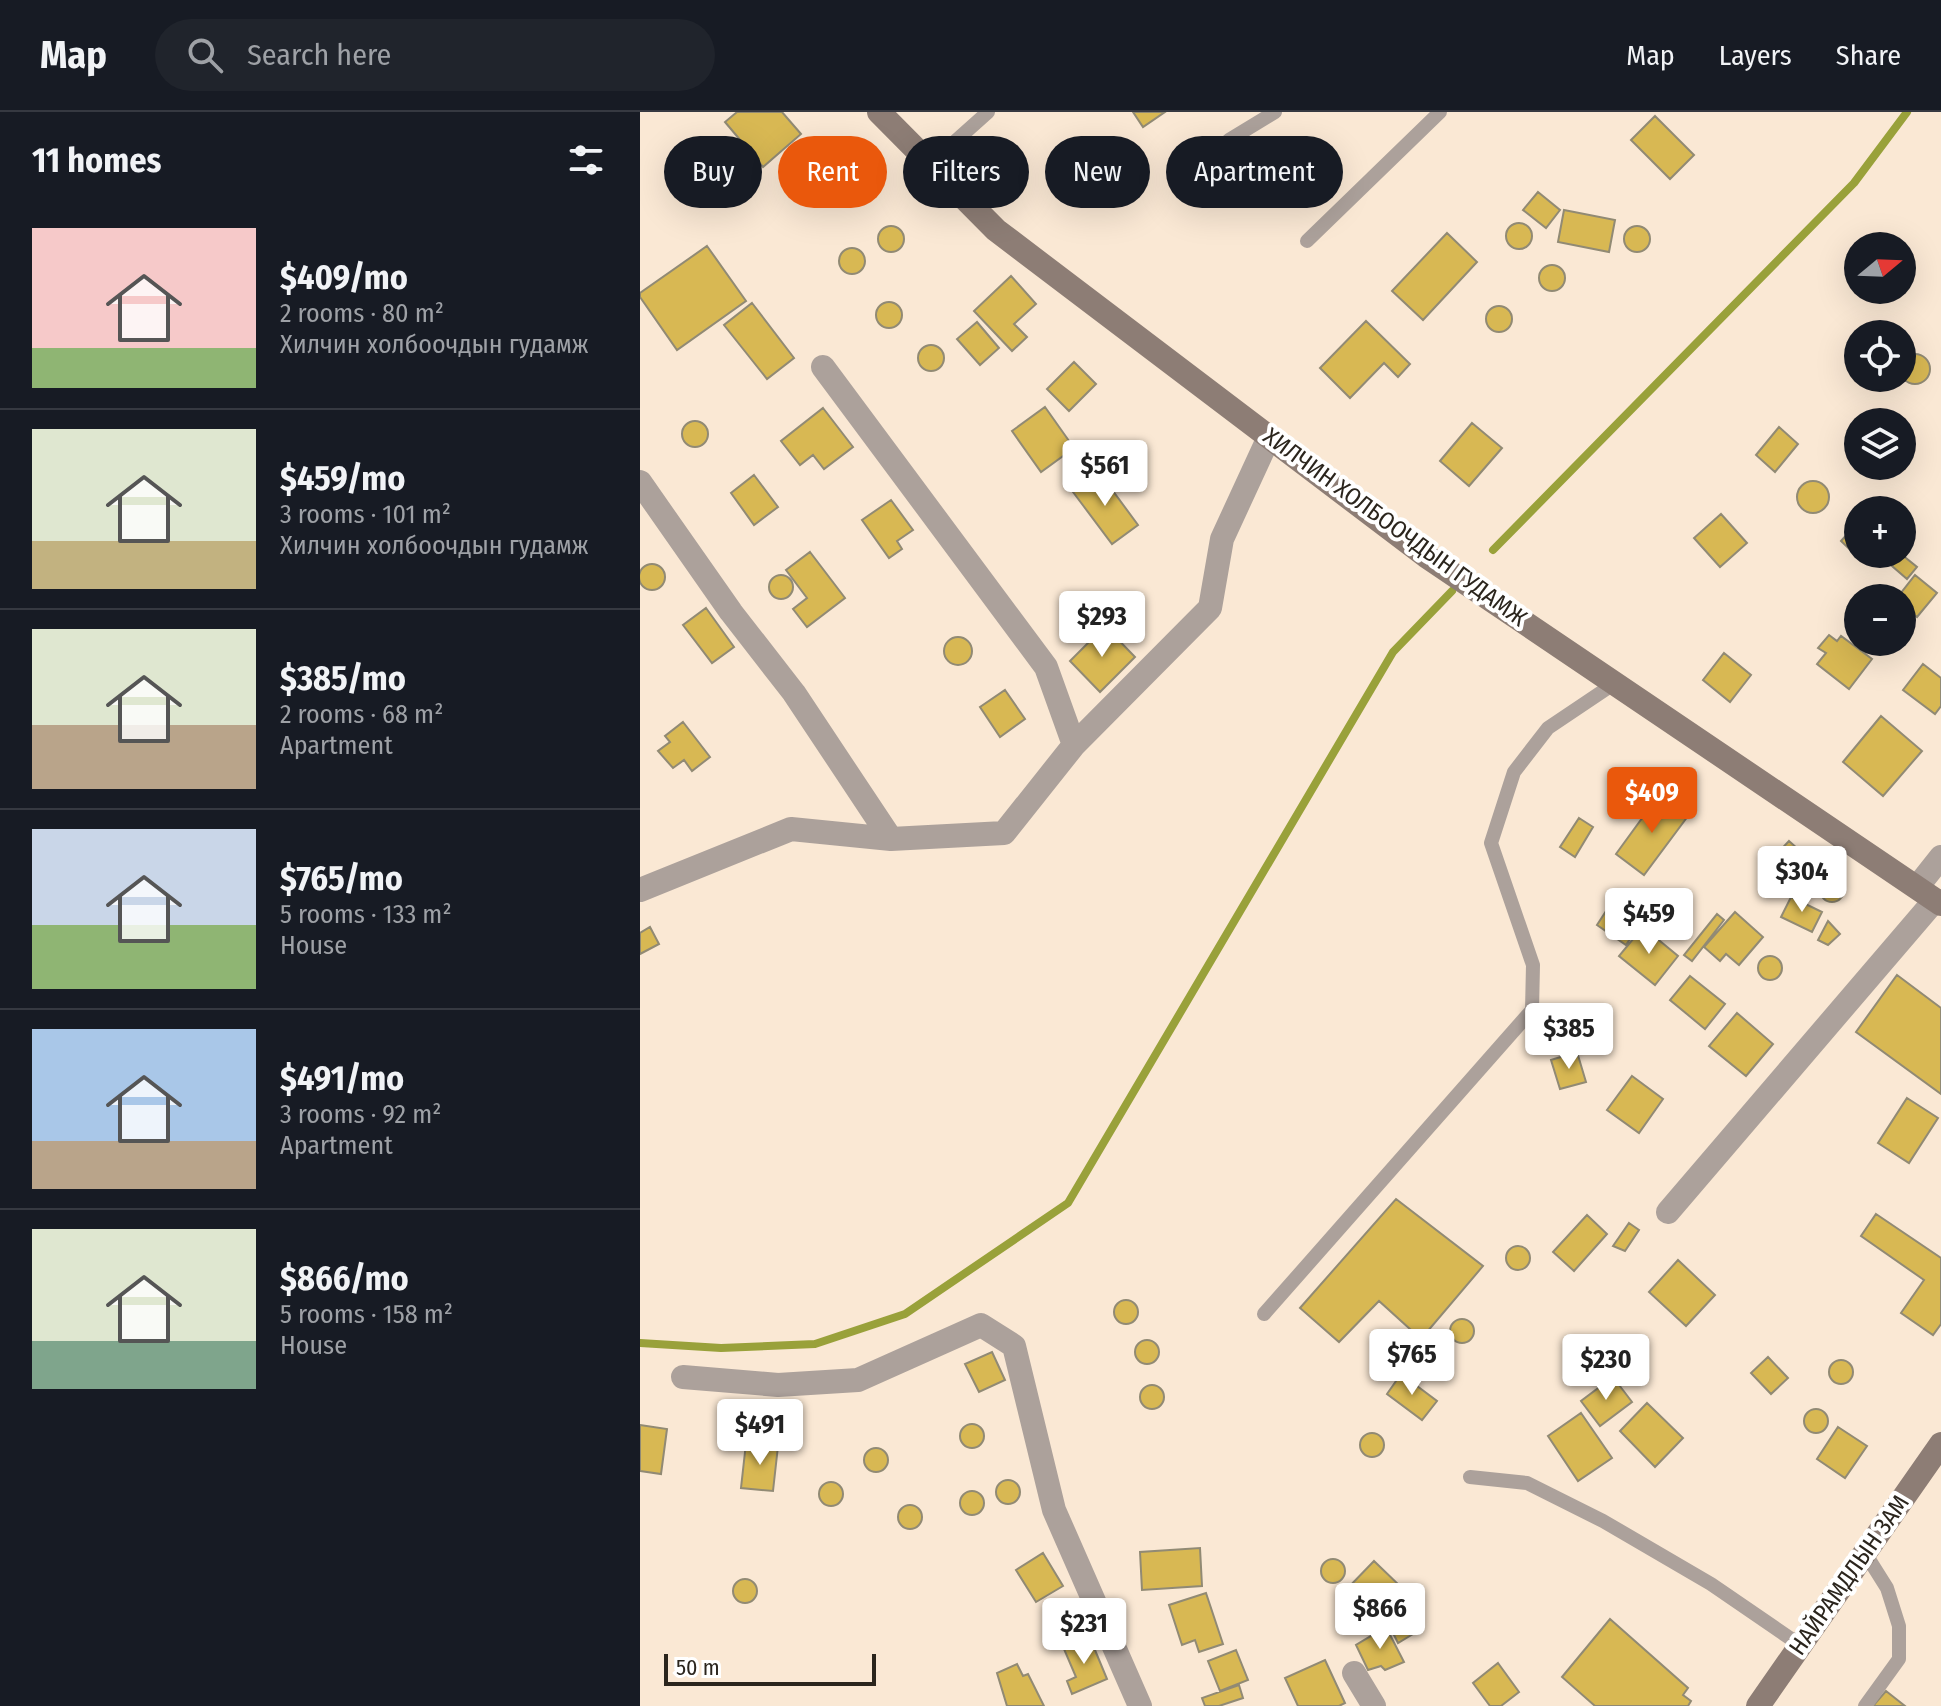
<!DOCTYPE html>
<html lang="en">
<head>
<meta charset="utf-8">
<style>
  body { margin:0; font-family:"Fira Sans Condensed",sans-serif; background:#20242c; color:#f1f3f6; height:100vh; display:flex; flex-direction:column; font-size:30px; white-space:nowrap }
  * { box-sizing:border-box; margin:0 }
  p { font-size:26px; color:#9ea1a6 }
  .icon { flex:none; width:44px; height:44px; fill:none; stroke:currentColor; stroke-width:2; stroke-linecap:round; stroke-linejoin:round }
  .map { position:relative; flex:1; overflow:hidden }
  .panel { display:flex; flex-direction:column; background:#171b24; width:640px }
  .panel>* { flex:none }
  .hud { position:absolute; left:24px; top:24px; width:760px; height:72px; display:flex; gap:16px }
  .needle { width:52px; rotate:71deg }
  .fabs { position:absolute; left:1204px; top:120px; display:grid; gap:16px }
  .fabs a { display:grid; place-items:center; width:72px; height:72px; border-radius:50%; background:#171b24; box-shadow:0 8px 32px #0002; font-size:40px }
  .scale { position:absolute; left:24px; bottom:20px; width:212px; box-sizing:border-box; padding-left:8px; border:4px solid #2b251d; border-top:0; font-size:22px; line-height:28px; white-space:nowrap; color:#2b251d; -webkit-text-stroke:6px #fff; paint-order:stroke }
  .price { position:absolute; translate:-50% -68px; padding:0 18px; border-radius:8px; background:#fff; color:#222; font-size:26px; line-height:52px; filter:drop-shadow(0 2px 4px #0008) }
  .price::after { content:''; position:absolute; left:50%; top:48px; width:24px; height:18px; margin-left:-12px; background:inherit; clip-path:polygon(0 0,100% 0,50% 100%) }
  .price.current { background:#ea580c; color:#fff }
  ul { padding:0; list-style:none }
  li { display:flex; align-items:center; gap:24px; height:200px; padding:0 32px }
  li+li { border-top:2px solid #363941 }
  li span { display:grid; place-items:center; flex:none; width:224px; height:160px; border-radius:0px; color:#555 }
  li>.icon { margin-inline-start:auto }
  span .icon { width:96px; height:96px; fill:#fffc; stroke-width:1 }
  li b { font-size:34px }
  h2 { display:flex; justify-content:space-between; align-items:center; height:96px; padding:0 32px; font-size:34px }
  .chip { padding:0 28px; border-radius:36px; background:#171b24; box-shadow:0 8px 32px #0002; font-size:28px; line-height:72px }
  .chip.current { background:#ea580c; color:#fff }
  header { display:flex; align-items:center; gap:48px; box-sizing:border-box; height:112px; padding:0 40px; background:#171b24; border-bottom:2px solid #363941 }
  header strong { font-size:38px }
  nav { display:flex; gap:44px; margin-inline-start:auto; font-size:28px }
  .search { width:560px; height:72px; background:#20242c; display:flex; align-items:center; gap:20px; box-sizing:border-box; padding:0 28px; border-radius:44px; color:#9ea1a6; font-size:30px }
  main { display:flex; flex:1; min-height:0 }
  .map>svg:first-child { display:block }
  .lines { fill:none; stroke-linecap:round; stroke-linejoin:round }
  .stream { stroke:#99a13a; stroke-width:8 }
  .building { fill:#d8b853; stroke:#918a74; stroke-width:2 }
  .lane { stroke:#aca19b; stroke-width:14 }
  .street { stroke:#aca19b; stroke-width:24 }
  .secondary { stroke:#8d7d75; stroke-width:24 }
  .labels { text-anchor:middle; stroke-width:8; stroke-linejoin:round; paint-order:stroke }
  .street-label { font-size:24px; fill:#2b251d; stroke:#fff }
</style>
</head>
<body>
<header>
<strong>Map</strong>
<div class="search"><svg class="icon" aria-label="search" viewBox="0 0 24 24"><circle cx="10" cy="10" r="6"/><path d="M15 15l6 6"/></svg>Search here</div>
<nav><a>Map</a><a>Layers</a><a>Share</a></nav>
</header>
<main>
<section class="panel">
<h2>11 homes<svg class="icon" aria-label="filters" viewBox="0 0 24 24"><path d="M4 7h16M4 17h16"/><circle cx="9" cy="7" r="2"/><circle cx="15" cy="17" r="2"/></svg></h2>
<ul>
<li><span style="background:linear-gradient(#f6c9c9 75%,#8fb573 0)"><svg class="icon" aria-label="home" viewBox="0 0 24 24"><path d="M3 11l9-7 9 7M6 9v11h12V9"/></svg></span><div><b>$409/mo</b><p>2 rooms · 80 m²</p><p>Хилчин холбоочдын гудамж</p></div></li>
<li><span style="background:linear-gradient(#dfe7d0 70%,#c2b280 0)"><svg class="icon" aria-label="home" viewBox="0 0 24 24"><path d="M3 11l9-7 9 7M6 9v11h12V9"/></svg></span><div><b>$459/mo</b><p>3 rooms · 101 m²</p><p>Хилчин холбоочдын гудамж</p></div></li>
<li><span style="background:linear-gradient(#dfe7d0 60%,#b9a48a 0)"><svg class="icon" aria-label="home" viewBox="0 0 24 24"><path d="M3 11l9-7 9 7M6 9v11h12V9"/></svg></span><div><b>$385/mo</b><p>2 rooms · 68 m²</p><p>Apartment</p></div></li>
<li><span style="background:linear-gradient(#c9d6e8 60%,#8fb573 0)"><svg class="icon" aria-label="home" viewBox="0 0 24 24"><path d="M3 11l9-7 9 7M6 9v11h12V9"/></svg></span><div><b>$765/mo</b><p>5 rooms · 133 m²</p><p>House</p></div></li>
<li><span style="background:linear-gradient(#a9c7e8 70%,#b9a48a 0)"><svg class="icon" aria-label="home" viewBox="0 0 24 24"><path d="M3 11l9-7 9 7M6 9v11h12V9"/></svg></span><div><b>$491/mo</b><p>3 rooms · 92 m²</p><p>Apartment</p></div></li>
<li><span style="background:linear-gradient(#dfe7d0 70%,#7fa58c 0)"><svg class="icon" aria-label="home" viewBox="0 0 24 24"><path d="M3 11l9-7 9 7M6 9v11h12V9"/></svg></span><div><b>$866/mo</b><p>5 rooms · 158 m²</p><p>House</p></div></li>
</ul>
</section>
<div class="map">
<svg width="1301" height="1594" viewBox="0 0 1301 1594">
  <rect width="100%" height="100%" fill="#fae8d4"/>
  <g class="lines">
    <path class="stream" d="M853 438 1214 71 1267 0
      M0 1231 81 1236 175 1232 265 1202 428 1091 753 540 812 479"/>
  </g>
  <path class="building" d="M97 0H142L161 22 123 55 85 10Z
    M493 0H525L503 15Z
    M1015 4 1054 43 1030 67 991 28Z
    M898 80 920 98 906 116 883 98Z
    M924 98 975 108 969 140 918 130Z
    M866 124a13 13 0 1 1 26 0a13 13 0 1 1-26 0Z
    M984 127a13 13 0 1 1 26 0a13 13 0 1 1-26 0Z
    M238 127a13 13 0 1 1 26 0a13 13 0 1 1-26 0Z
    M807 121 837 150 783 208 752 179Z
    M67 134 106 189 37 238 0 185V181Z
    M199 149a13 13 0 1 1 26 0a13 13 0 1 1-26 0Z
    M899 166a13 13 0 1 1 26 0a13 13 0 1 1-26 0Z
    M371 164 396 192 374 212 387 225 372 239 334 199Z
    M236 203a13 13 0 1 1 26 0a13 13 0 1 1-26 0Z
    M112 191 154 246 127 267 84 213Z
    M846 207a13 13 0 1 1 26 0a13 13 0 1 1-26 0Z
    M726 209 770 252 758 265 744 251 710 286 680 256Z
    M337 210 359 236 340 253 317 227Z
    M278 246a13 13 0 1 1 26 0a13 13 0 1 1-26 0Z
    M1260 257a15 15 0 1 1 30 0a15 15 0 1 1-30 0Z
    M434 250 456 272 429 299 407 277Z
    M405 295 434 336 401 360 372 319Z
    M183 296 213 335 184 357 173 343 160 353 141 329Z
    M42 322a13 13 0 1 1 26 0a13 13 0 1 1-26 0Z
    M832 311 862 336 829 374 800 349Z
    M1139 315 1158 332 1135 360 1116 343Z
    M459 360 498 413 472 432 433 380Z
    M114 363 138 395 114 413 91 381Z
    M1157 385a16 16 0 1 1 32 0a16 16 0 1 1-32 0Z
    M251 388 273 418 257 429 262 437 249 446 222 408Z
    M1081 402 1107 431 1080 455 1054 426Z
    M1218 410V442H1244L1237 452 1229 444 1223 450 1201 429Z
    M170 440 205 486 167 515 153 497 167 486 146 458Z
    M1261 442 1277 455 1267 467 1252 454Z
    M-1 465a13 13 0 1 1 26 0a13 13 0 1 1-26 0Z
    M1275 463 1297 481 1277 505 1262 493V486H1257Z
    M129 475a12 12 0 1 1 24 0a12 12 0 1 1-24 0Z
    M66 496 94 535 72 551 43 513Z
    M465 514 495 545 460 580 430 549Z
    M1189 523 1197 529 1201 524 1232 547 1209 577 1177 552 1186 541 1178 536Z
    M304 539a14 14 0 1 1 28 0a14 14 0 1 1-28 0Z
    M1084 541 1111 563 1090 590 1063 568Z
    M1283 552 1301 566V594L1295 602 1263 578Z
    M365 578 385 607 360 625 340 595Z
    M1241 604 1282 639 1243 684 1203 650Z
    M43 610 70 645 52 659 44 648 33 656 18 639 30 630 25 624Z
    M1019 683 1048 704 1004 763 976 742Z
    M939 706 953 715 935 745 920 735Z
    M1149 729 1168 746 1155 761 1135 744Z
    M1180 778a12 12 0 1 1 24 0a12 12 0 1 1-24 0Z
    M1151 785 1182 800 1172 820 1141 805Z
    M970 793 999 813 986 833 957 813Z
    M1095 800 1123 825 1099 853 1086 842 1080 849 1064 835Z
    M1077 802 1084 808 1052 849 1044 843Z
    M1188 809 1200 822 1188 833 1178 828Z
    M10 815 19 832 0 842V821Z
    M1003 815 1038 844 1015 873 979 844Z
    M1118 856a12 12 0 1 1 24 0a12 12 0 1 1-24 0Z
    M1257 863 1301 896V982L1216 920Z
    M1050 864 1085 892 1065 917 1030 888Z
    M1097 901 1133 932 1106 964 1069 934Z
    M937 940 946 970 920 977 911 948Z
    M992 964 1023 987 999 1021 967 998Z
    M1267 986 1298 1006 1269 1051 1238 1031Z
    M756 1087 843 1154 781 1227 739 1189 699 1230 660 1196Z
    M1236 1102 1301 1146V1212L1293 1223 1261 1201 1284 1168 1221 1124Z
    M947 1103 967 1122 934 1159 913 1140Z
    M989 1111 999 1118 985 1139 973 1134Z
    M866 1146a12 12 0 1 1 24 0a12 12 0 1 1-24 0Z
    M1038 1148 1075 1183 1046 1214 1009 1180Z
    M474 1200a12 12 0 1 1 24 0a12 12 0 1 1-24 0Z
    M810 1219a12 12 0 1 1 24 0a12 12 0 1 1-24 0Z
    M495 1240a12 12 0 1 1 24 0a12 12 0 1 1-24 0Z
    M352 1240 365 1268 339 1280 325 1252Z
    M1128 1245 1148 1266 1131 1282 1111 1261Z
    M1189 1260a12 12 0 1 1 24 0a12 12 0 1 1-24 0Z
    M761 1262 797 1289 782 1308 747 1282Z
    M973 1265 992 1290 960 1314 941 1289Z
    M500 1285a12 12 0 1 1 24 0a12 12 0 1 1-24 0Z
    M1007 1291 1043 1326 1015 1355 980 1319Z
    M1164 1309a12 12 0 1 1 24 0a12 12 0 1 1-24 0Z
    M941 1301 972 1346 938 1369 908 1324Z
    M320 1324a12 12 0 1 1 24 0a12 12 0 1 1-24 0Z
    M0 1313 27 1317 21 1362 0 1359Z
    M1198 1315 1227 1334 1205 1366 1177 1347Z
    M720 1333a12 12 0 1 1 24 0a12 12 0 1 1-24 0Z
    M106 1331 138 1334 133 1379 101 1376Z
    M224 1348a12 12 0 1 1 24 0a12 12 0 1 1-24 0Z
    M356 1380a12 12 0 1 1 24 0a12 12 0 1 1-24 0Z
    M179 1382a12 12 0 1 1 24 0a12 12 0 1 1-24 0Z
    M320 1391a12 12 0 1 1 24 0a12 12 0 1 1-24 0Z
    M258 1405a12 12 0 1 1 24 0a12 12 0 1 1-24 0Z
    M560 1436 562 1474 502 1478 500 1440Z
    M403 1441 423 1474 396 1490 376 1458Z
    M681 1459a12 12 0 1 1 24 0a12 12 0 1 1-24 0Z
    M734 1449 761 1475 732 1505 705 1479Z
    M93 1479a12 12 0 1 1 24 0a12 12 0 1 1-24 0Z
    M566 1481 583 1532 559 1540 555 1528 542 1533 529 1493Z
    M773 1497 783 1516 758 1531 748 1511Z
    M970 1507 1048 1576 1043 1583 1051 1589 1048 1594H955L922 1565Z
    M746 1515 764 1550 745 1558 741 1554 728 1558 716 1533Z
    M450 1526 467 1567 432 1582 427 1569 436 1565 424 1537Z
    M596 1538 608 1568 580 1579 568 1549Z
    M685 1548 705 1591 699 1594H658L645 1566Z
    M858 1551 879 1580 861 1594H850L833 1571Z
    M377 1552 383 1564 388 1562 404 1594H367L357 1561Z
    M599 1573 603 1586 579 1594H565L562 1586Z
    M1246 1579 1265 1594H1233Z"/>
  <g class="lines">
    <path class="lane" d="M589 28 635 0
      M291 51 348 0
      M667 129 800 0
      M624 1202 892 898 893 853 851 731 874 660 908 616 975 571
      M830 1365 887 1371 963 1409 1071 1472 1160 1533
      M1225 1594 1259 1547V1514L1247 1476 1225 1441"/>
    <path class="street" d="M183 255 406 555 434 633
      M0 370 91 500 154 581 251 727
      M1278 774 1301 745
      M0 778 151 717 251 727 364 721 434 633 570 496 582 427 629 325
      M1028 1100 1295 788
      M43 1265 138 1273 218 1268 341 1213 374 1234 414 1398 500 1594
      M714 1561 734 1594"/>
    <path class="secondary" d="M239 0 356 118 786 444 1301 792
      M1118 1594 1301 1332"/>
  </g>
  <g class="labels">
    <g class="street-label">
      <text transform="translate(755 415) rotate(36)" y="8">ХИЛЧИН ХОЛБООЧДЫН ГУДАМЖ</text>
      <text transform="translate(1209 1463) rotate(-55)" y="8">НАЙРАМДЛЫН ЗАМ</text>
    </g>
  </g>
</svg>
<div class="fabs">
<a><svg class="needle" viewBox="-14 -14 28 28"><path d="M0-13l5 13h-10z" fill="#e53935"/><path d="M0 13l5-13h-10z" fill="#9ea1a6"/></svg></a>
<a><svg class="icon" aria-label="locate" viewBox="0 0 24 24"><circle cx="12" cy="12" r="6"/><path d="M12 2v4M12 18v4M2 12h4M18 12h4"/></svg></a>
<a><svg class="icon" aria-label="layers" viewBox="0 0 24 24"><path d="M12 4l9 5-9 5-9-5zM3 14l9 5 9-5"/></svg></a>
<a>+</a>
<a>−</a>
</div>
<div class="scale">50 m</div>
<b class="price" style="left:465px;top:396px">$561</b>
<b class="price" style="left:462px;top:547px">$293</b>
<b class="price current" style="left:1012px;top:723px">$409</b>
<b class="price" style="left:1162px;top:802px">$304</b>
<b class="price" style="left:1009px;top:844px">$459</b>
<b class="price" style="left:929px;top:959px">$385</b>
<b class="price" style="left:772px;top:1285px">$765</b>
<b class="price" style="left:966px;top:1290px">$230</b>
<b class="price" style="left:120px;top:1355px">$491</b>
<b class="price" style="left:740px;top:1539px">$866</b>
<b class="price" style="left:444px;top:1554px">$231</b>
<div class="hud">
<a class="chip">Buy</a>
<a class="chip current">Rent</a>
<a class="chip">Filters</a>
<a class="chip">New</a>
<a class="chip">Apartment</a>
</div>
</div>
</main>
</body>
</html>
